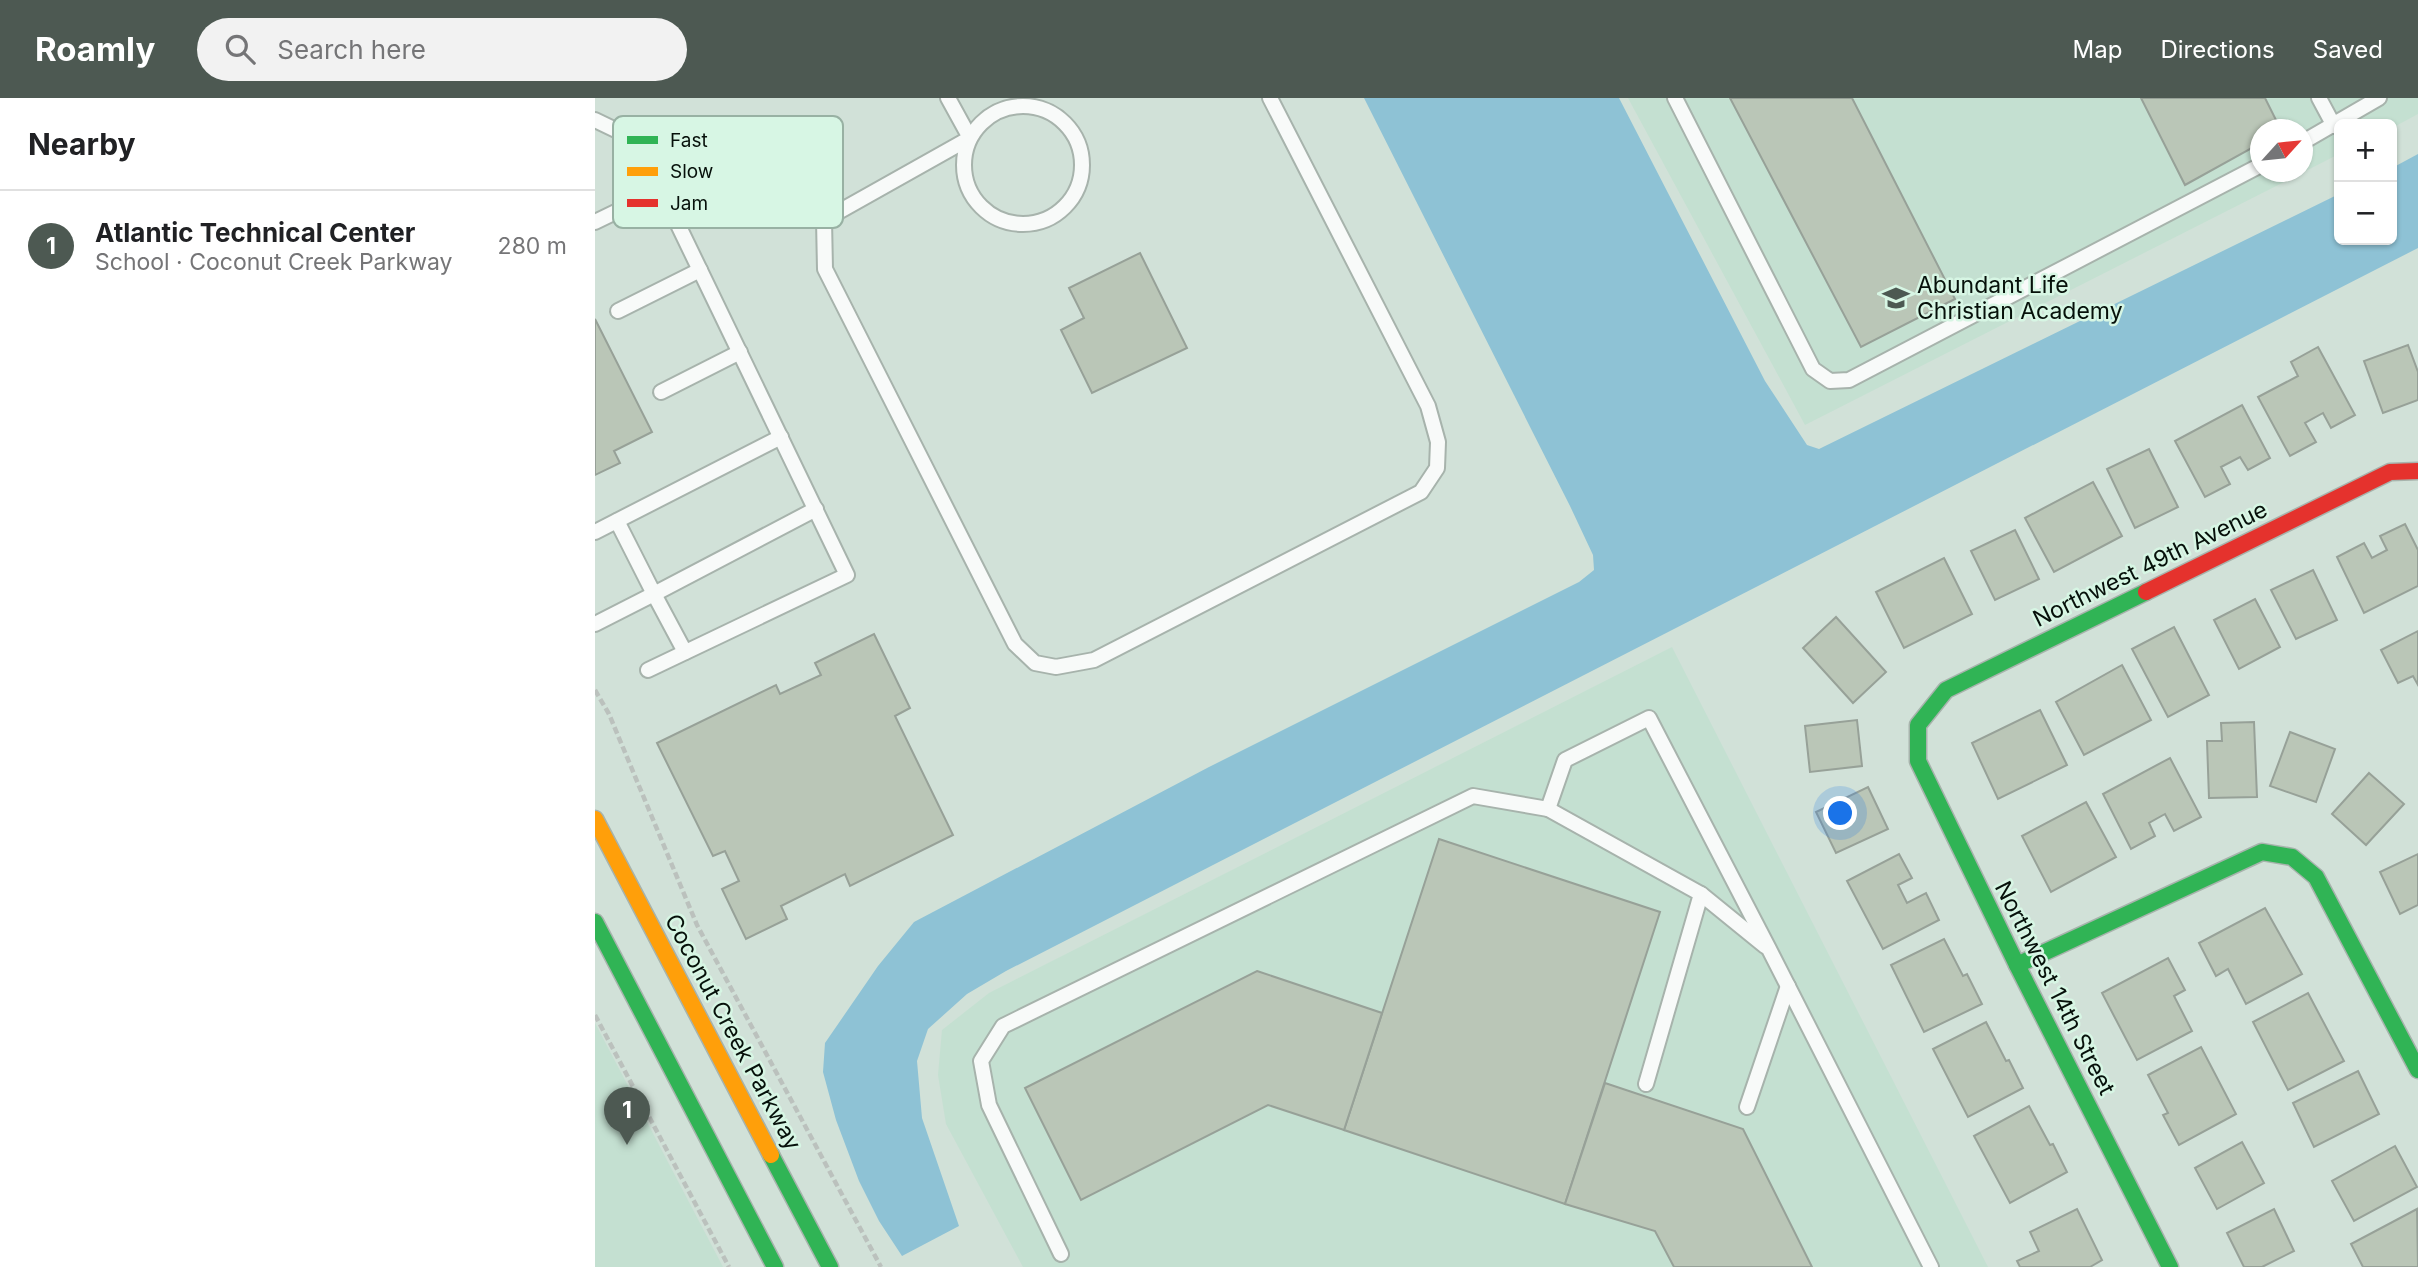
<!DOCTYPE html>
<html lang="en">
<head>
<meta charset="utf-8">
<style>
  body { margin:0; font-family:Inter,sans-serif; background:#f2f2f2; color:#202124 }
  .controls { position:absolute; right:21px; top:21px; display:grid; overflow:hidden; border-radius:10px; box-shadow:0 2px 5px #0004 }
  .controls button { width:63px; height:63px; display:grid; place-items:center; padding:0; border:0; border-bottom:2px solid #e0e0e0; background:#fff; color:#202124; font:35px sans-serif }
  .compass { position:absolute; left:1655px; top:21px; width:63px; height:63px; border-radius:50%; background:#fff; box-shadow:0 2px 5px #0004; rotate:63deg }
  .you { position:absolute; left:1246px; top:716px; width:24px; height:24px; margin:-18px; border:5px solid #fff; border-radius:50%; background:#1a73e8; box-shadow:0 0 0 10px #1a73e833 }
  .badge { display:grid; place-items:center; width:46px; height:46px; border-radius:50%; background:#4d5952; color:#fff; font-size:23px; font-weight:700 }
  .pin { position:absolute; translate:-50% -58px; filter:drop-shadow(0 2px 4px #0008) }
  .pin::after { content:''; position:absolute; top:37px; width:24px; height:21px; background:inherit; clip-path:polygon(0 0,100% 0,50% 100%) }
  .list { margin:0; padding:0; list-style:none }
  h2 { display:flex; justify-content:space-between; align-items:center; height:91px; margin:0; padding:0 28px; font-size:30px }
  h2 small { font-size:23px; font-weight:400; color:#757577 }
  .list li { display:grid; grid-template-columns:46px 1fr auto; gap:21px; align-items:center; box-sizing:border-box; height:112px; padding:0 28px; border-top:2px solid #e0e0e0 }
  .list b { display:block; font-size:26px; white-space:nowrap }
  .list p { margin:0; font-size:23px; white-space:nowrap; color:#757577 }
  .list em { font-size:23px; font-style:normal; color:#757577 }
  .icon { flex:none; width:38px; height:38px; fill:none; stroke:currentColor; stroke-width:2; stroke-linecap:round; stroke-linejoin:round }
  .map { position:relative; flex:none; width:1823px; height:1169px; overflow:hidden }
  header { display:flex; align-items:center; gap:42px; box-sizing:border-box; height:98px; padding:0 35px; background:#4d5952; color:#fff }
  header strong { font-size:33px }
  nav { display:flex; gap:38px; margin-inline-start:auto; font-size:24px }
  .search { width:490px; height:63px; background:#f2f2f2; display:flex; align-items:center; gap:18px; box-sizing:border-box; padding:0 24px; border-radius:38px; color:#757577; font-size:26px }
  main { display:flex }
  aside { flex:1; background:#fff }
  .map>svg:first-child { display:block }
</style>
</head>
<body>
<header>
<strong>Roamly</strong>
<div class="search"><svg class="icon" aria-label="search" viewBox="0 0 24 24"><circle cx="10" cy="10" r="6"/><path d="M15 15l6 6"/></svg>Search here</div>
<nav><a>Map</a><a>Directions</a><a>Saved</a></nav>
</header>
<main>
<aside>
<h2>Nearby<small></small></h2>
<ul class="list">
<li><span class="badge">1</span><div><b>Atlantic Technical Center</b><p>School · Coconut Creek Parkway</p></div><em>280 m</em></li>
</ul>
</aside>
<div class="map">
<svg width="1823" height="1169" viewBox="0 0 1823 1169">
  <rect width="100%" height="100%" fill="#d1e1d8"/>
  <!-- built -->
  <g fill="#c4e0d1" fill-rule="evenodd">
    <path d="M 1033,0 L 1823,0 L 1823,16 L 1797,30 L 1797,26 L 1744,26 L 1744,56 L 1210,327 ZM 1666,32 L 1708,32 L 1708,74 L 1666,74 Z"/>
    <polygon points="1077,549 1393,1169 428,1169 351,1026 343,977 347,932 394,895"/>
    <polygon points="0,925 128,1169 0,1169"/>
  </g>
  <!-- water -->
  <polygon fill="#8ec2d5" points="769,0 1024,0 1170,283 1212,347 1224,351 1744,96 1744,142 1797,142 1797,70 1823,56 1823,150 411,873 372,896 333,931 322,963 327,1020 364,1128 307,1158 284,1123 264,1083 241,1022 228,974 230,945 283,868 319,824 614,669 984,484 999,472 998,457 975,408"/>
  <!-- building -->
  <g fill="#bac6b7" stroke="#97a198" stroke-width="2">
    <polygon points="1135,0 1257,0 1360,201 1266,249"/>
    <polygon points="1546,0 1670,0 1686,32 1666,32 1666,45 1590,87"/>
    <polygon points="545,155 592,250 497,295 466,232 489,220 474,190"/>
    <polygon points="0,221 57,334 19,353 25,365 0,377"/>
    <polygon points="1813,247 1823,274 1823,302 1788,315 1769,263"/>
    <polygon points="1723,249 1760,317 1736,330 1728,315 1710,325 1721,344 1695,358 1663,299 1703,278 1696,264"/>
    <polygon points="1647,307 1675,360 1653,372 1645,359 1626,369 1635,386 1610,399 1580,343"/>
    <polygon points="1554,351 1583,409 1540,430 1512,371"/>
    <polygon points="1498,384 1527,438 1459,474 1430,420"/>
    <polygon points="1810,426 1823,452 1823,488 1769,515 1742,459 1769,445 1777,460 1792,452 1785,438"/>
    <polygon points="1420,432 1444,481 1400,502 1376,453"/>
    <polygon points="1349,460 1377,516 1309,550 1281,494"/>
    <polygon points="1718,472 1742,522 1701,541 1676,492"/>
    <polygon points="1660,501 1685,549 1644,571 1619,522"/>
    <polygon points="1241,519 1291,574 1258,605 1208,550"/>
    <polygon points="1579,529 1614,597 1573,619 1537,551"/>
    <polygon points="1823,533 1823,587 1818,578 1803,585 1786,552"/>
    <polygon points="279,536 315,610 300,618 358,737 255,788 250,776 186,808 192,821 151,841 127,791 144,783 130,753 118,758 62,645 181,587 185,596 226,577 220,565"/>
    <polygon points="1527,567 1556,622 1489,657 1461,604"/>
    <polygon points="1445,612 1472,667 1403,701 1377,645"/>
    <polygon points="1262,622 1267,668 1215,674 1210,628"/>
    <polygon points="1659,624 1662,699 1614,700 1612,643 1627,643 1626,625"/>
    <polygon points="1695,634 1740,651 1721,704 1675,688"/>
    <polygon points="1575,660 1606,719 1579,733 1570,716 1554,725 1560,738 1536,751 1508,696"/>
    <polygon points="1774,675 1809,706 1771,747 1737,716"/>
    <polygon points="1273,689 1293,731 1241,755 1221,714"/>
    <polygon points="1491,704 1521,759 1456,794 1427,738"/>
    <polygon points="844,741 1065,814 970,1106 749,1032"/>
    <polygon points="1304,756 1317,780 1303,787 1312,805 1331,795 1344,822 1288,851 1252,783"/>
    <polygon points="1823,756 1823,807 1805,816 1785,774"/>
    <polygon points="1670,810 1707,876 1651,906 1633,871 1621,878 1604,845"/>
    <polygon points="1349,841 1368,878 1372,876 1387,906 1329,934 1296,867"/>
    <polygon points="1573,860 1590,892 1579,898 1597,933 1542,962 1507,895"/>
    <polygon points="662,873 787,915 749,1032 673,1007 486,1102 430,990"/>
    <polygon points="1713,895 1749,963 1693,992 1658,924"/>
    <polygon points="1391,924 1411,963 1414,962 1428,990 1373,1019 1338,951"/>
    <polygon points="1606,949 1641,1016 1584,1047 1568,1017 1573,1015 1553,977"/>
    <polygon points="1763,973 1784,1016 1719,1049 1698,1005"/>
    <polygon points="1010,985 1148,1031 1217,1169 1079,1169 1060,1133 970,1106"/>
    <polygon points="1434,1008 1455,1047 1458,1046 1472,1074 1415,1105 1379,1038"/>
    <polygon points="1647,1044 1669,1085 1622,1111 1600,1070"/>
    <polygon points="1800,1048 1822,1089 1759,1123 1737,1083"/>
    <polygon points="1482,1111 1507,1162 1495,1169 1425,1169 1422,1163 1444,1153 1435,1134"/>
    <polygon points="1679,1111 1699,1153 1667,1169 1649,1169 1632,1135"/>
    <polygon points="1822,1111 1823,1169 1768,1169 1756,1146"/>
  </g>
  <g fill="none" stroke-linecap="round" stroke-linejoin="round">
    <defs>
      <g id="lane">
        <polyline points="353,0 375,40 229,122 230,171 420,546 440,565 461,569 499,562 826,394 842,370 843,344 833,308 675,0"/>
        <polyline points="1080,0 1218,271 1235,283 1254,282 1666,67"/>
        <polyline points="1724,0 1739,28"/>
        <circle cx="428" cy="67" r="59"/>
        <polyline points="0,22 29,36 61,81 252,477 53,572"/>
        <polyline points="1708,44 1784,0"/>
        <polyline points="0,124 66,92"/>
        <polyline points="23,213 105,172"/>
        <polyline points="66,294 145,254"/>
        <polyline points="22,423 59,496 221,411"/>
        <polyline points="0,434 186,339"/>
        <polyline points="0,526 59,496 90,554"/>
        <polyline points="953,711 1106,796 1051,986"/>
        <polyline points="1106,796 1170,848"/>
        <polyline points="1152,1009 1193,888"/>
        <polyline points="466,1156 394,1007 386,963 408,928 878,698 953,711 970,662 1054,620 1174,851 1336,1169"/>
      </g>
      <g id="fast">
        <polyline points="1551,494 1351,592 1323,627 1323,663 1422,867 1575,1169"/>
        <polyline points="0,824 180,1169"/>
        <polyline points="1422,867 1667,754 1697,759 1721,779 1823,972"/>
        <polyline points="176,1057 235,1169"/>
      </g>
      <polyline id="slow" points="0,721 176,1057"/>
      <polyline id="jam" points="1551,494 1795,374 1823,373"/>
    </defs>
    <!-- lane casing -->
    <use href="#lane" stroke="#a7b3ac" stroke-width="18"/>
    <!-- fast casing -->
    <use href="#fast" stroke="#a7b3ac" stroke-width="19"/>
    <!-- slow casing -->
    <use href="#slow" stroke="#a7b3ac" stroke-width="19"/>
    <!-- jam casing -->
    <use href="#jam" stroke="#a7b3ac" stroke-width="19"/>
    <!-- path -->
    <g stroke="#bbc1bd" stroke-width="4.5" stroke-dasharray="7 3.5" stroke-linecap="butt">
      <polyline points="0,592 14,616 102,827 286,1169"/>
      <polyline points="0,917 134,1169"/>
    </g>
    <!-- lane -->
    <use href="#lane" stroke="#f8faf9" stroke-width="14"/>
    <!-- fast -->
    <use href="#fast" stroke="#30b455" stroke-width="16"/>
    <!-- slow -->
    <use href="#slow" stroke="#ff9f0a" stroke-width="16"/>
    <!-- jam -->
    <use href="#jam" stroke="#e5322d" stroke-width="16"/>
  </g>
  <!-- icons -->
  <defs>
    <symbol id="school-bare" viewBox="-9 -9 18 18"><path d="M0-5L7-2L0 1L-7-2ZM-4 1L0 2.5L4 1V4Q0 6-4 4Z" fill="#4d5952" stroke="#d7f6e4" stroke-width="2.5" paint-order="stroke"/></symbol>
  </defs>
  <g fill-rule="evenodd">
    <use href="#school-bare" x="1282" y="181" width="38" height="38"/>
  </g>
  <g text-anchor="middle" stroke-width="5" stroke-linejoin="round" paint-order="stroke">
    <!-- poi labels -->
    <g font-size="23" fill="#06100a" stroke="#d7f6e4" text-anchor="start">
      <text x="1322" y="195">Abundant Life<tspan x="1322" dy="26">Christian Academy</tspan></text>
    </g>
    <!-- street labels -->
    <g font-size="23" fill="#06100a" stroke="#d7f6e4">
      <text transform="translate(1555 466) rotate(-26)" y="8">Northwest 49th Avenue</text>
      <text transform="translate(1460 890) rotate(63)" y="8">Northwest 14th Street</text>
      <text transform="translate(138 934) rotate(62)" y="8">Coconut Creek Parkway</text>
    </g>
  </g>
  <!-- legend -->
  <rect x="18" y="18" width="230" height="112" rx="10" fill="#d7f6e4" stroke="#98b1a3" stroke-width="2"/>
  <rect x="32" y="38" width="31" height="8" fill="#30b455"/>
  <rect x="32" y="69" width="31" height="9" fill="#ff9f0a"/>
  <rect x="32" y="101" width="31" height="8" fill="#e5322d"/>
  <g font-size="19" fill="#06100a">
    <text x="75" y="49">Fast</text>
    <text x="75" y="80">Slow</text>
    <text x="75" y="112">Jam</text>
  </g>
</svg>
<div class="controls">
<button>+</button>
<button>−</button>
</div>
<svg class="compass" viewBox="-18 -18 36 36"><path d="M0-13l5 13h-10z" fill="#e53935"/><path d="M0 13l5-13h-10z" fill="#757577"/></svg>
<div class="you"></div>
<div class="pin badge" style="left:32px;top:1047px">1</div>
</div>
</main>
</body>
</html>
